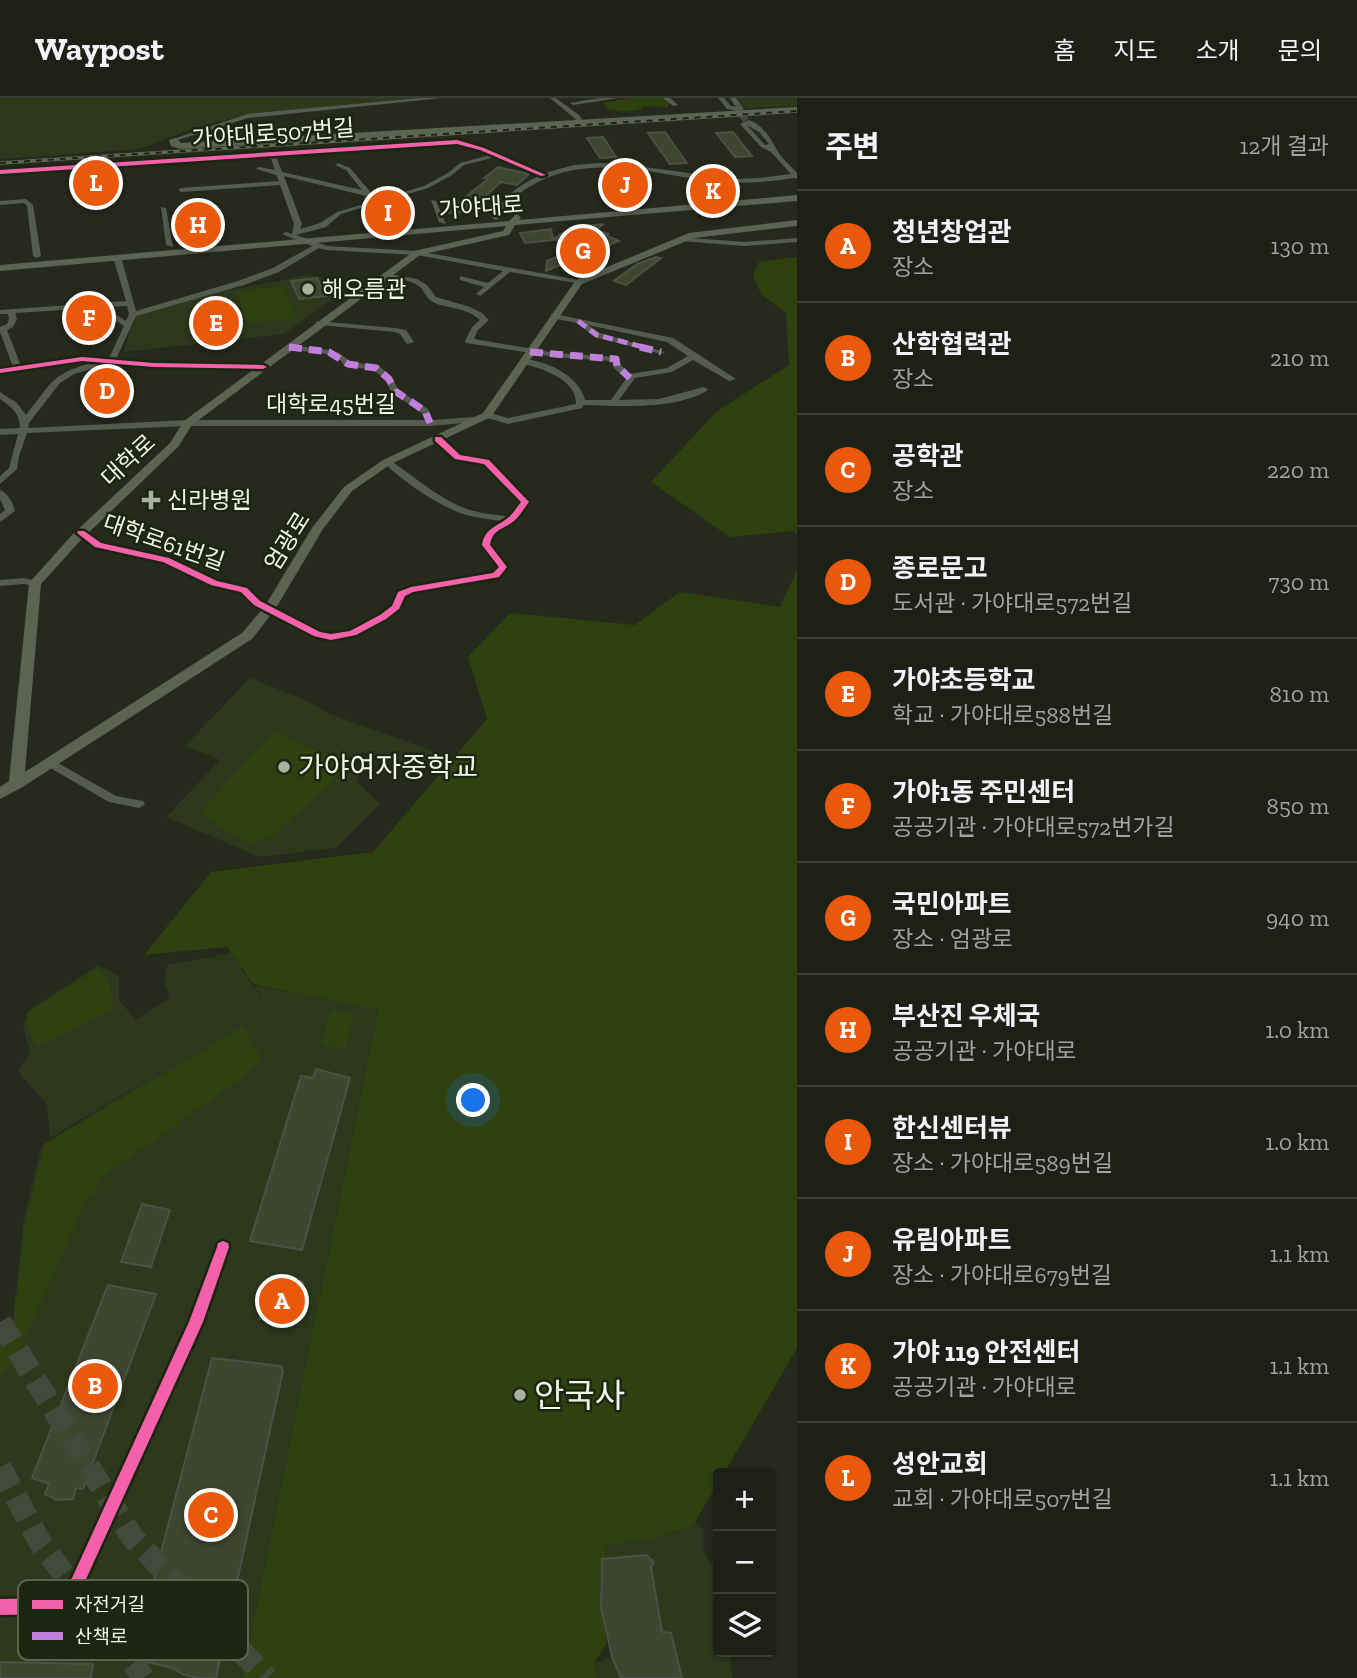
<!DOCTYPE html>
<html lang="ko">
<head>
<meta charset="utf-8">
<style>
  body { margin:0; font-family:"Zilla Slab","Noto Sans KR",serif; background:#292d23; color:#f1f3f6 }
  .controls { position:absolute; right:21px; bottom:21px; display:grid; overflow:hidden; border-radius:7px; box-shadow:0 2px 5px #0004 }
  .controls button { width:63px; height:63px; display:grid; place-items:center; padding:0; border:0; border-bottom:2px solid #3a3e35; background:#1c2016; color:#f1f3f6; font:35px sans-serif }
  .you { position:absolute; left:474px; top:1003px; width:24px; height:24px; margin:-18px; border:5px solid #fff; border-radius:50%; background:#1a73e8; box-shadow:0 0 0 10px #1a73e833 }
  .badge { display:grid; place-items:center; width:46px; height:46px; border-radius:50%; background:#ea580c; color:#fff; font-size:23px; font-weight:700 }
  .pin { position:absolute; translate:-50% -50%; border:4px solid #fff; box-shadow:0 2px 7px #0006 }
  .list { margin:0; padding:0; list-style:none }
  h2 { display:flex; justify-content:space-between; align-items:center; height:91px; margin:0; padding:0 28px; font-size:30px }
  h2 small { font-size:23px; font-weight:400; color:#a0a3a1 }
  .list li { display:grid; grid-template-columns:46px 1fr auto; gap:21px; align-items:center; box-sizing:border-box; height:112px; padding:0 28px; border-top:2px solid #3a3e35 }
  .list b { display:block; font-size:26px; white-space:nowrap }
  .list p { margin:0; font-size:23px; white-space:nowrap; color:#a0a3a1 }
  .list em { font-size:23px; font-style:normal; color:#a0a3a1 }
  .icon { flex:none; width:38px; height:38px; fill:none; stroke:currentColor; stroke-width:2; stroke-linecap:round; stroke-linejoin:round }
  .map { position:relative; flex:none; width:797px; height:1580px; overflow:hidden }
  header { display:flex; align-items:center; gap:42px; box-sizing:border-box; height:98px; padding:0 35px; background:#1c2016; border-bottom:2px solid #3a3e35 }
  header strong { font-size:33px }
  nav { display:flex; gap:38px; margin-inline-start:auto; font-size:24px }
  main { display:flex }
  aside { flex:1; background:#1c2016 }
  .map>svg:first-child { display:block }
</style>
</head>
<body>
<header>
<strong>Waypost</strong>
<nav><a>홈</a><a>지도</a><a>소개</a><a>문의</a></nav>
</header>
<main>
<div class="map">
<svg width="797" height="1580" viewBox="0 0 797 1580">
  <rect width="100%" height="100%" fill="#252a1d"/>
  <!-- built -->
  <g fill="#2d381c">
    <polygon points="0,0 417,0 242,17 186,33 140,51 0,61"/>
    <polygon points="737,0 797,0 797,8 745,10"/>
    <polygon points="307,177 321,179 333,200 284,236 123,254 137,215 211,193 243,190"/>
    <polygon points="250,580 303,601 330,616 436,654 419,676 363,654 354,661 358,685 380,706 336,750 260,759 166,719 220,662 185,648"/>
    <polygon points="231,855 264,905 254,887 378,911 242,1580 0,1580 0,1244 13,1220 24,1121 42,1047 170,968 50,1040 47,1007 18,973 30,955 23,929 28,913 98,867 119,878 119,902 136,922 170,900 164,884 167,867"/>
    <polygon points="695,1424 704,1432 703,1449 709,1465 718,1467 718,1554 730,1554 732,1580 596,1580 594,1565 611,1559 601,1510 602,1461 608,1447 679,1434"/>
  </g>
  <!-- green -->
  <g fill="#304110">
    <polygon points="629,0 664,0 669,5 668,9 644,8 641,11 626,14 608,11 603,5"/>
    <polygon points="797,159 797,436 793,433 730,439 651,384 716,314 789,267 786,215 761,196 753,177 759,164"/>
    <polygon points="284,188 296,220 247,225 236,193"/>
    <path d="M 797,472 L 797,1250 L 724,1375 L 718,1375 L 718,1385 L 695,1424 L 688,1430 L 655,1440 L 608,1447 C 594,1478 601,1513 607,1545 L 594,1565 L 596,1580 L 242,1580 L 378,912 L 253,886 L 227,849 L 144,857 L 211,774 L 373,754 L 487,621 L 468,559 L 510,515 L 635,527 L 680,494 L 780,509 Z"/>
    <polygon points="274,634 332,659 341,675 270,740 248,746 199,715"/>
    <polygon points="98,870 111,887 112,911 36,949 28,925 28,914"/>
    <polygon points="331,912 355,916 345,951 321,947"/>
    <path d="M 243,928 L 261,959 L 243,979 L 98,1082 C 99,1092 96,1095 88,1099 L 15,1262 L 0,1278 L 0,1248 L 14,1221 L 26,1121 L 44,1047 Z"/>
  </g>
  <!-- building -->
  <g fill="#3f4630" stroke="#4c5045" stroke-width="2">
    <polygon points="665,34 687,65 670,66 648,35"/>
    <polygon points="733,34 752,58 735,59 716,35"/>
    <polygon points="603,39 616,59 600,60 587,40"/>
    <polygon points="498,69 529,76 517,87 501,84 468,114 445,115 488,81 484,80"/>
    <polygon points="219,119 223,132 176,135 173,122"/>
    <polygon points="604,126 595,132 609,136 525,145 520,135 551,131 553,141 571,130"/>
    <polygon points="607,138 619,143 546,173 547,163"/>
    <polygon points="656,159 661,160 626,187 614,183 637,166"/>
    <polygon points="317,180 327,198 299,201 291,183"/>
    <polygon points="316,971 350,980 302,1152 250,1143 301,978 313,980"/>
    <polygon points="142,1106 170,1112 151,1169 121,1164"/>
    <polygon points="272,1179 303,1184 292,1226 260,1221"/>
    <polygon points="108,1187 156,1196 83,1391 76,1390 73,1401 57,1402 45,1396 49,1386 32,1380"/>
    <polygon points="212,1260 281,1268 283,1273 216,1580 197,1580 182,1576 173,1570 133,1561"/>
    <polygon points="646,1457 654,1464 651,1469 662,1534 671,1535 682,1580 621,1580 612,1559 601,1510 602,1461"/>
    <polygon points="0,1564 93,1566 91,1580 0,1580"/>
  </g>
  <g fill="none" stroke-linecap="round" stroke-linejoin="round">
    <!-- minor-tunnel -->
    <polyline stroke="#43493b" stroke-width="7" stroke-dasharray="7 3.5" stroke-linecap="butt" points="735,9 750,27"/>
    <!-- highway-tunnel -->
    <g stroke="#43493b" stroke-width="23" stroke-dasharray="23 11" stroke-linecap="butt">
      <polyline points="0,1224 132,1439 267,1580"/>
      <polyline points="0,1369 41,1446 144,1580"/>
    </g>
    <!-- minor -->
    <g fill="#555b4e" fill-rule="evenodd">
      <polygon points="419,0 442,0 248,20 175,43 170,42 247,16"/>
      <polygon points="550,0 556,0 580,18 583,24 579,24"/>
      <polygon points="600,0 619,0 573,7 570,5"/>
      <polygon points="663,0 670,0 678,7 673,8"/>
      <polygon points="718,0 724,0 731,8 736,9 730,0 736,0 744,11 741,13 727,11"/>
      <path d="M 749,22 C 764,28 770,39 777,52 C 781,60 791,68 797,75 L 797,81 L 794,80 C 769,84 744,86 719,84 C 660,78 597,55 540,83 C 522,92 508,103 498,121 L 496,122 L 492,120 C 501,99 520,87 539,78 L 496,59 L 464,67 L 452,77 L 428,90 L 341,116 L 326,129 L 296,137 L 327,148 L 417,153 L 579,182 L 583,184 L 582,186 L 510,174 L 480,198 L 476,196 L 484,189 L 460,182 L 460,178 L 488,185 L 503,173 L 417,157 L 326,152 L 319,150 L 279,174 L 244,187 L 136,218 L 116,261 L 154,265 L 263,267 L 267,269 L 266,271 L 154,269 L 109,266 L 74,276 L 60,285 L 29,325 L 28,330 L 188,322 L 425,322 L 421,314 L 392,295 L 385,282 L 374,272 L 345,268 L 340,262 L 326,256 L 286,251 L 286,247 L 289,247 L 329,252 L 339,255 L 351,264 L 379,268 L 392,279 L 398,292 L 428,311 L 433,322 L 473,319 L 477,322 L 476,324 L 430,328 L 188,328 L 27,335 L 19,358 L 17,371 L 0,386 L 0,378 L 9,370 L 18,336 L 0,337 L 0,331 L 20,330 C 20,316 12,309 0,301 L 0,294 L 17,305 L 26,317 C 53,284 50,276 95,264 L 82,263 L 0,275 L 0,271 L 13,269 L 0,234 L 0,229 L 7,226 L 9,221 L 8,216 L 0,216 L 0,212 L 126,203 L 113,159 L 117,157 L 121,159 L 136,213 L 238,183 L 273,170 L 312,148 L 282,136 L 286,134 L 292,136 L 294,126 L 280,87 L 181,94 L 178,92 L 181,90 L 279,83 L 276,77 L 256,71 L 259,69 L 275,72 L 270,58 L 0,76 L 0,72 L 457,42 L 484,50 L 545,75 L 574,67 L 599,65 L 623,66 L 732,81 L 760,80 L 791,76 L 771,54 L 761,49 L 740,26 ZM 747,27 L 759,34 L 769,46 L 765,47 ZM 457,46 L 490,57 L 460,65 L 448,75 L 424,88 L 337,114 L 320,125 L 300,131 L 302,126 L 284,78 L 370,99 L 373,97 L 350,70 L 338,65 L 335,67 L 346,72 L 362,92 L 282,74 L 276,58 ZM 127,208 L 129,216 L 126,223 L 104,209 ZM 95,210 L 124,228 L 109,260 L 82,259 L 21,268 L 7,232 L 13,229 L 17,221 L 15,215 Z"/>
      <polygon points="26,101 33,107 41,158 37,160 33,158 27,108 24,105 0,107 0,103"/>
      <polygon points="431,102 436,103 446,126 439,124"/>
      <polygon points="161,109 166,110 173,149 166,147"/>
      <polygon points="678,139 744,144 797,140 797,144 744,148 681,143 678,143"/>
      <path d="M 383,175 L 417,181 L 427,187 L 436,199 L 470,209 L 482,215 L 489,222 L 478,232 L 474,241 L 556,255 L 616,259 L 619,259 L 621,267 L 630,276 L 667,270 L 688,258 L 667,244 L 588,227 L 600,235 L 665,254 L 661,256 L 594,239 L 578,225 L 551,220 L 551,216 L 554,216 L 673,240 L 736,281 L 729,283 L 693,262 L 672,274 L 635,280 L 619,302 L 659,301 L 704,289 L 708,292 C 677,312 620,308 584,307 L 582,310 L 508,326 L 484,319 L 483,317 L 487,314 L 508,320 L 576,306 C 577,281 541,270 521,265 L 521,261 C 544,261 579,277 585,302 L 611,302 L 626,281 L 614,270 L 612,263 L 556,259 L 466,245 L 465,243 L 472,229 L 480,222 C 464,207 440,211 430,202 C 426,199 424,193 420,189 C 410,181 396,181 383,179 Z"/>
      <polygon points="317,223 395,230 406,232 414,244 407,246 400,236 395,234 320,227 316,225"/>
      <path d="M 438,338 L 461,357 L 489,362 L 530,404 C 525,410 521,418 515,423 C 505,432 494,432 491,447 L 508,469 L 499,479 L 413,495 L 405,498 L 400,511 L 387,521 L 357,537 L 331,542 L 313,538 L 253,507 L 241,494 L 211,487 L 163,464 L 95,449 L 76,435 L 81,432 L 101,445 L 169,460 L 217,483 L 248,490 L 261,503 L 320,534 C 342,538 374,525 389,509 C 393,505 395,499 397,494 L 411,489 L 493,475 L 498,469 L 481,447 L 487,432 L 502,423 C 489,421 476,420 463,416 C 435,406 404,384 383,364 L 390,362 C 416,380 440,402 470,412 C 482,416 496,416 508,419 L 520,404 L 483,366 L 455,361 L 435,343 L 435,339 Z"/>
      <path d="M 0,392 C 8,395 13,405 15,413 L 0,424 L 0,416 L 5,412 L 0,401 Z"/>
      <polygon points="24,480 38,483 40,485 35,488 24,486 0,488 0,482"/>
      <polygon points="51,661 116,698 143,703 145,706 139,710 109,704 47,668 45,665"/>
      <polygon points="223,1142 228,1144 231,1149 204,1224 83,1491 60,1514 54,1517 0,1518 0,1500 50,1499 71,1479 188,1224 215,1149 218,1144"/>
    </g>
    <!-- major -->
    <g fill="#5c6353" fill-rule="evenodd">
      <polygon points="797,9 797,13 181,51 171,48 169,42 176,40 181,45"/>
      <polygon points="797,97 797,103 515,127 509,137 420,157 192,327 178,349 80,443 41,486 25,674 242,535 265,508 312,430 344,389 383,362 483,315 576,182 689,135 797,122 797,128 694,140 582,186 491,319 391,366 352,393 323,431 276,510 252,541 21,690 0,701 0,689 9,683 29,485 72,437 170,345 184,323 414,153 503,133 506,128 0,173 0,167 509,123 516,116 521,119 519,122"/>
    </g>
    <defs>
      <polyline id="rail" points="0,65 797,13"/>
    </defs>
    <!-- rail casing -->
    <use href="#rail" stroke="#606558" stroke-width="3.5"/>
    <!-- rail -->
    <use href="#rail" stroke="#1c250f" stroke-width="2" stroke-dasharray="6" stroke-linecap="butt"/>
    <!-- quiet-far1 -->
    <g stroke="#c07fdc" stroke-width="5" stroke-dasharray="10 5" stroke-linecap="butt">
      <polyline points="578,223 597,237 647,250"/>
      <polyline points="289,249 304,250"/>
    </g>
    <!-- quiet -->
    <g stroke="#c07fdc" stroke-width="7" stroke-dasharray="13 7" stroke-linecap="butt">
      <polyline points="289,249 329,254 348,266 376,270 389,281 395,293 425,313 430,325"/>
      <polyline points="640,249 661,254"/>
      <polyline points="530,254 616,261 617,268 630,280"/>
    </g>
    <defs>
      <g id="cycleway">
        <polygon points="457,42 484,50 546,77 541,78 480,52 457,46 0,76 0,72"/>
        <polygon points="82,259 154,265 263,267 267,269 263,271 154,269 82,263 0,275 0,271"/>
        <path d="M 435,339 L 441,339 L 460,357 L 489,362 L 529,404 C 524,410 520,418 514,423 C 503,432 493,430 490,447 L 507,469 L 499,479 L 413,494 L 405,498 L 399,511 L 386,521 L 356,537 L 331,542 L 314,538 L 254,507 L 241,494 L 211,487 L 163,464 L 95,449 L 77,435 L 78,433 L 84,433 L 101,445 L 169,460 L 217,483 L 247,490 L 260,503 L 320,534 L 331,536 L 350,533 L 380,517 L 392,508 L 398,494 L 411,489 L 493,475 L 499,469 L 482,447 C 485,429 498,429 510,418 C 514,414 517,409 521,404 L 484,366 L 455,361 L 435,343 Z"/>
        <polygon points="223,1143 228,1145 229,1149 203,1224 82,1490 59,1513 54,1516 0,1517 0,1501 51,1500 72,1480 189,1224 217,1149 218,1145"/>
      </g>
    </defs>
    <!-- cycleway casing -->
    <use href="#cycleway" stroke="#1c250f" stroke-width="5"/>
    <!-- cycleway -->
    <use href="#cycleway" fill="#f560ab" fill-rule="evenodd"/>
  </g>
  <!-- markers -->
  <g fill="#a9afa1" stroke="#1c250f" stroke-width="2.5">
    <circle cx="308" cy="191" r="7"/>
    <path d="M147.5 391.5h7v7h7v7h-7v7h-7v-7h-7v-7h7z"/>
    <circle cx="284" cy="669" r="7"/>
    <circle cx="520" cy="1297" r="7"/>
  </g>
  <g text-anchor="middle" stroke-width="5" stroke-linejoin="round" paint-order="stroke">
    <!-- far-street labels -->
    <g font-size="23" fill="#f0f7e8" stroke="#1c250f">
      <text transform="translate(273 35) rotate(-4)" y="8">가야대로507번길</text>
      <text transform="translate(481 109) rotate(-4)" y="8">가야대로</text>
      <text x="331" y="314">대학로45번길</text>
      <text transform="translate(128 362) rotate(-43)" y="8">대학로</text>
      <text transform="translate(287 443) rotate(-58)" y="8">엄광로</text>
      <text transform="translate(164 444) rotate(19)" y="8">대학로61번길</text>
    </g>
    <!-- far-poi labels -->
    <g font-size="23" fill="#f0f7e8" stroke="#1c250f" text-anchor="start">
      <text x="322" y="199">해오름관</text>
      <text x="167" y="410">신라병원</text>
    </g>
    <!-- poi labels -->
    <g font-size="28" fill="#f0f7e8" stroke="#1c250f" text-anchor="start">
      <text x="298" y="679">가야여자중학교</text>
    </g>
    <!-- near-poi labels -->
    <g font-size="33" fill="#f0f7e8" stroke="#1c250f" text-anchor="start">
      <text x="534" y="1309">안국사</text>
    </g>
  </g>
  <!-- legend -->
  <rect x="18" y="1482" width="230" height="80" rx="10" fill="#1c250f" stroke="#5c6450" stroke-width="2"/>
  <rect x="32" y="1502" width="31" height="9" fill="#f560ab"/>
  <rect x="32" y="1534" width="31" height="8" fill="#c07fdc"/>
  <g font-size="19" fill="#f0f7e8">
    <text x="75" y="1513">자전거길</text>
    <text x="75" y="1545">산책로</text>
  </g>
</svg>
<div class="controls">
<button>+</button>
<button>−</button>
<button><svg class="icon" aria-label="layers" viewBox="0 0 24 24"><path d="M12 4l9 5-9 5-9-5zM3 14l9 5 9-5"/></svg></button>
</div>
<div class="you"></div>
<div class="pin badge" style="left:282px;top:1203px">A</div>
<div class="pin badge" style="left:95px;top:1288px">B</div>
<div class="pin badge" style="left:211px;top:1417px">C</div>
<div class="pin badge" style="left:107px;top:293px">D</div>
<div class="pin badge" style="left:216px;top:225px">E</div>
<div class="pin badge" style="left:89px;top:220px">F</div>
<div class="pin badge" style="left:583px;top:153px">G</div>
<div class="pin badge" style="left:198px;top:127px">H</div>
<div class="pin badge" style="left:388px;top:115px">I</div>
<div class="pin badge" style="left:625px;top:87px">J</div>
<div class="pin badge" style="left:713px;top:93px">K</div>
<div class="pin badge" style="left:96px;top:85px">L</div>
</div>
<aside>
<h2>주변<small>12개 결과</small></h2>
<ul class="list">
<li><span class="badge">A</span><div><b>청년창업관</b><p>장소</p></div><em>130 m</em></li>
<li><span class="badge">B</span><div><b>산학협력관</b><p>장소</p></div><em>210 m</em></li>
<li><span class="badge">C</span><div><b>공학관</b><p>장소</p></div><em>220 m</em></li>
<li><span class="badge">D</span><div><b>종로문고</b><p>도서관 · 가야대로572번길</p></div><em>730 m</em></li>
<li><span class="badge">E</span><div><b>가야초등학교</b><p>학교 · 가야대로588번길</p></div><em>810 m</em></li>
<li><span class="badge">F</span><div><b>가야1동 주민센터</b><p>공공기관 · 가야대로572번가길</p></div><em>850 m</em></li>
<li><span class="badge">G</span><div><b>국민아파트</b><p>장소 · 엄광로</p></div><em>940 m</em></li>
<li><span class="badge">H</span><div><b>부산진 우체국</b><p>공공기관 · 가야대로</p></div><em>1.0 km</em></li>
<li><span class="badge">I</span><div><b>한신센터뷰</b><p>장소 · 가야대로589번길</p></div><em>1.0 km</em></li>
<li><span class="badge">J</span><div><b>유림아파트</b><p>장소 · 가야대로679번길</p></div><em>1.1 km</em></li>
<li><span class="badge">K</span><div><b>가야 119 안전센터</b><p>공공기관 · 가야대로</p></div><em>1.1 km</em></li>
<li><span class="badge">L</span><div><b>성안교회</b><p>교회 · 가야대로507번길</p></div><em>1.1 km</em></li>
</ul>
</aside>
</main>
</body>
</html>
